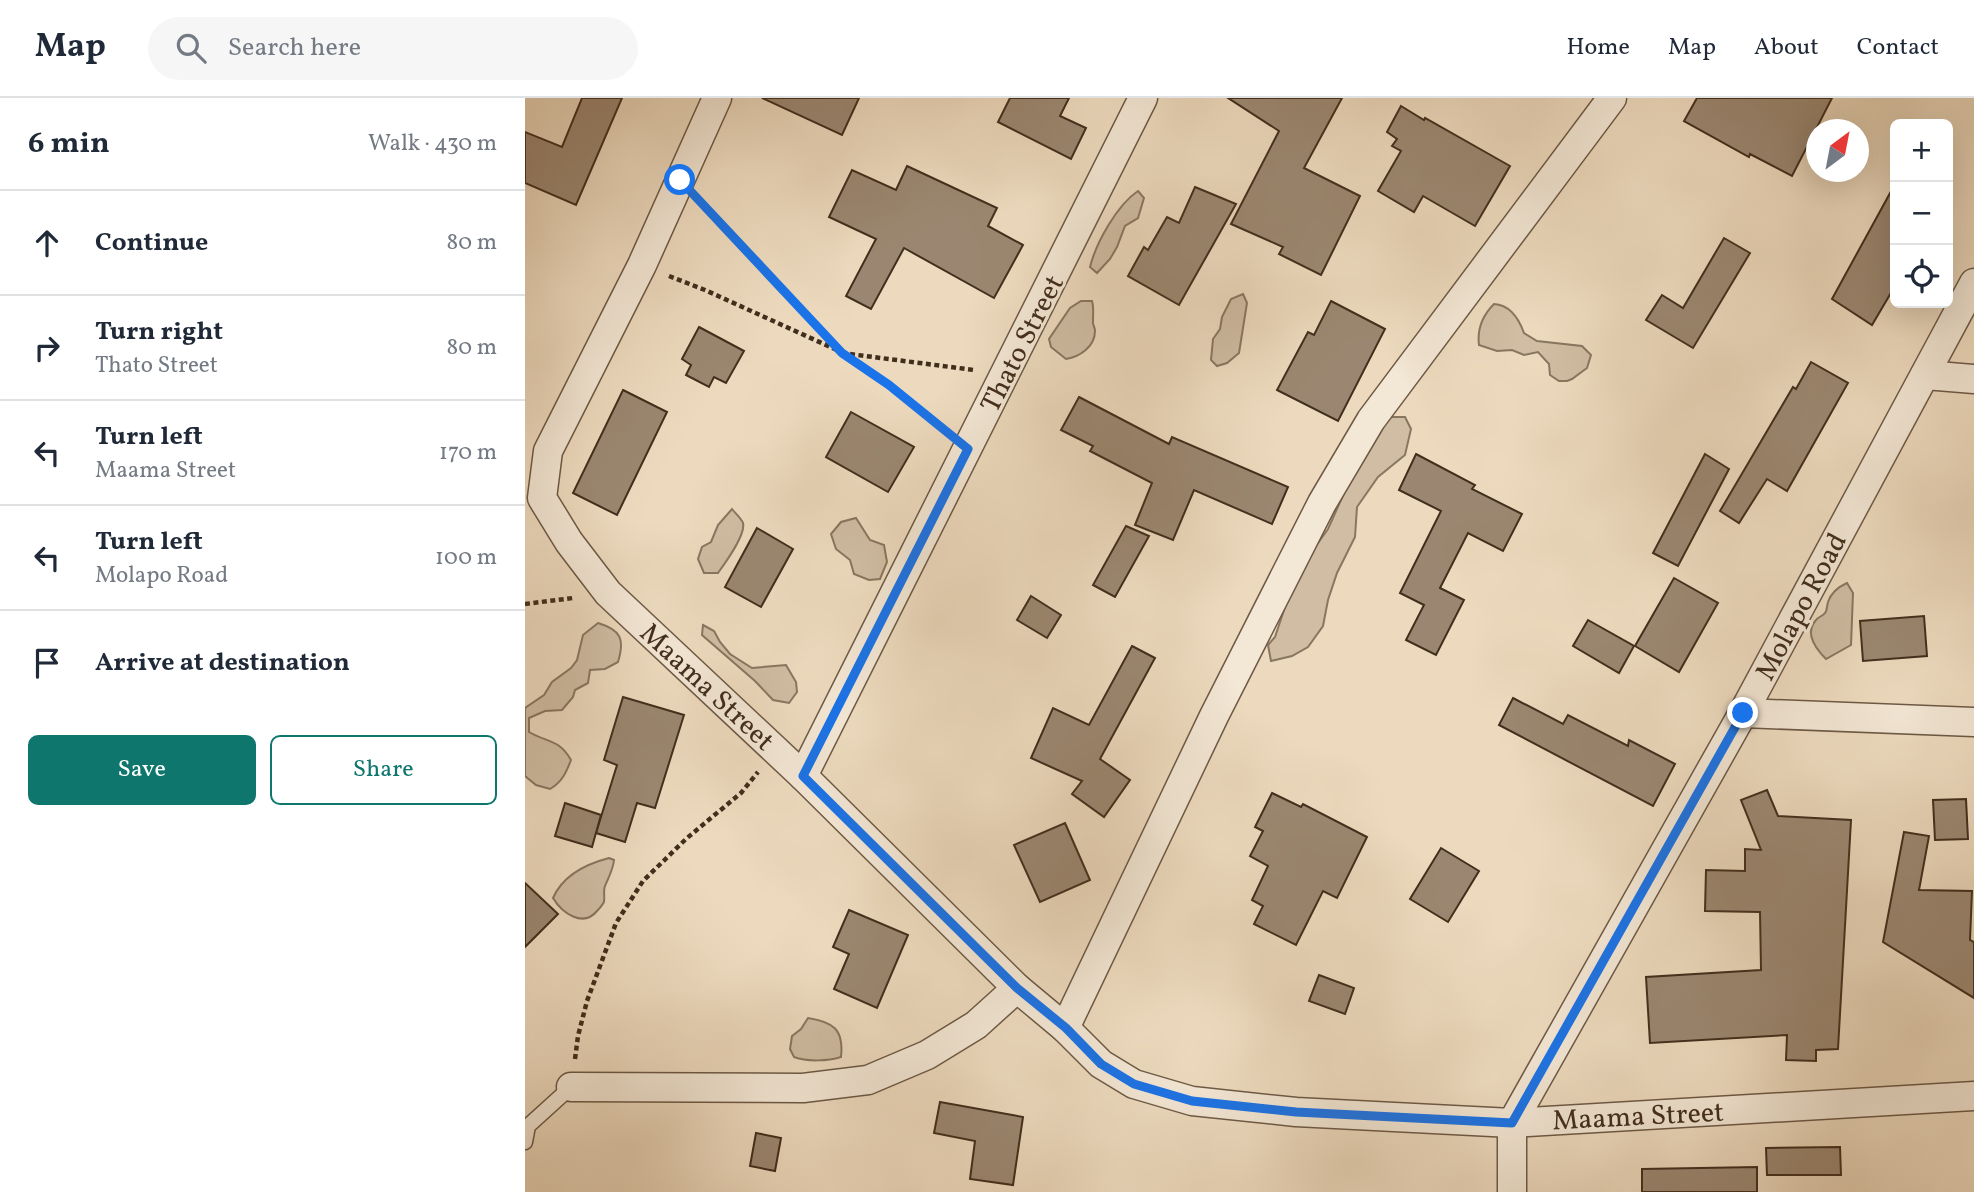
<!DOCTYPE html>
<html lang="en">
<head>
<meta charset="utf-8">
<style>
  body { margin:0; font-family:Vollkorn,serif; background:#f6f6f7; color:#1f2937 }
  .controls { position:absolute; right:21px; top:21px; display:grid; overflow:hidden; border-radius:10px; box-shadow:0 7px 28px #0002 }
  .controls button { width:63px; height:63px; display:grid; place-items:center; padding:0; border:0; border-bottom:2px solid #e0e1e3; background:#fff; color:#1f2937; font:35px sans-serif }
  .compass { position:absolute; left:1281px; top:21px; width:63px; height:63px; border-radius:50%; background:#fff; box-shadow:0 7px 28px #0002; rotate:32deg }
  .stop { position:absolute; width:21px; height:21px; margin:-16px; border:5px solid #1a73e8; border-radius:50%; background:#fff }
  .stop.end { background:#1a73e8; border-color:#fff; box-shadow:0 2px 7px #0008 }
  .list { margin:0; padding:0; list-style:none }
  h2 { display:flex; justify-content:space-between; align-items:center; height:91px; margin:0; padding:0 28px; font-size:30px }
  h2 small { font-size:23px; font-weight:400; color:#747a83 }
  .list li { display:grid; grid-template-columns:46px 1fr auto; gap:21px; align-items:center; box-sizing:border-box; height:105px; padding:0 28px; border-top:2px solid #e0e1e3 }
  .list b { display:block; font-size:26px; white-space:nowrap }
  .list p { margin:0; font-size:23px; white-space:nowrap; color:#747a83 }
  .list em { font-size:23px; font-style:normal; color:#747a83 }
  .actions { display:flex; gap:14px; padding:21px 28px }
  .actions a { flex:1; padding:16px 0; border:2px solid #0f766e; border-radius:10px; text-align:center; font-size:24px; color:#0f766e }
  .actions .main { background:#0f766e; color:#fff }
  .icon { flex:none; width:38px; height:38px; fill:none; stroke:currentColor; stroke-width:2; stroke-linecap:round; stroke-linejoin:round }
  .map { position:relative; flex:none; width:1449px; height:1094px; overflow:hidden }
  header { display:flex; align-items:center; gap:42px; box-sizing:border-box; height:98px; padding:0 35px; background:#fff; border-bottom:2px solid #e0e1e3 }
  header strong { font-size:33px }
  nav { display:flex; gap:38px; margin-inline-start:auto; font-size:24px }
  .search { width:490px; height:63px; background:#f6f6f7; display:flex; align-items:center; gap:18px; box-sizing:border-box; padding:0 24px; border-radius:38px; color:#747a83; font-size:26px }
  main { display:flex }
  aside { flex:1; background:#fff }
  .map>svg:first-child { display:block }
</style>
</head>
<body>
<header>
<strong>Map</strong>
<div class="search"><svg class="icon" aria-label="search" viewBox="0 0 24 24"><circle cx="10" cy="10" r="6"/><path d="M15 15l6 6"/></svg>Search here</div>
<nav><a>Home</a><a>Map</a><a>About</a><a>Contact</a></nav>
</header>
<main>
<aside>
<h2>6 min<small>Walk · 430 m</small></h2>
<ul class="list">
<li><svg class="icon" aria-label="ahead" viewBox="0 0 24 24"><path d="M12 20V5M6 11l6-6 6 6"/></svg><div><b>Continue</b></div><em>80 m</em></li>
<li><svg class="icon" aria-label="right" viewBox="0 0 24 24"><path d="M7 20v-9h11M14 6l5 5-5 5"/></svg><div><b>Turn right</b><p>Thato Street</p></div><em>80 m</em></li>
<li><svg class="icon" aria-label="left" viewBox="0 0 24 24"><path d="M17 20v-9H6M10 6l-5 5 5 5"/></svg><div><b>Turn left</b><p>Maama Street</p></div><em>170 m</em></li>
<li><svg class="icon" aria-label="left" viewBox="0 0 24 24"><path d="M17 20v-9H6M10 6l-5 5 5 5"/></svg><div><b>Turn left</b><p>Molapo Road</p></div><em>100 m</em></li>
<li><svg class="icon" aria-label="arrive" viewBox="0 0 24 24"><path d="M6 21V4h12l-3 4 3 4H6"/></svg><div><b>Arrive at destination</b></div></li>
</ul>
<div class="actions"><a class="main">Save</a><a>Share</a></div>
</aside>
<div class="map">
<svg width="1449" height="1094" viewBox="0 0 1449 1094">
  <rect width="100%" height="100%" fill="#eddabe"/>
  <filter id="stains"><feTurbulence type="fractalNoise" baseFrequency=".00286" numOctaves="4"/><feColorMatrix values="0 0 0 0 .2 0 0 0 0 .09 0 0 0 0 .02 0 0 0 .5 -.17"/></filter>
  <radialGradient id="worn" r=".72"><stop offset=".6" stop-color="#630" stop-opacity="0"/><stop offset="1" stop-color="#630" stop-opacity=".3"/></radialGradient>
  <!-- green -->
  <g fill="#d0bda3" stroke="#897660" stroke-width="2">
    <path d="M 613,93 L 619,100 L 613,120 L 600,128 L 592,149 L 585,161 L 572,175 L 565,169 C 571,145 592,107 613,93 Z"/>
    <polygon points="718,196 722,205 714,255 702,265 692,268 686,262 688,241 695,231 697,219 706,201"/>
    <path d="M 556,203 L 567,203 C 569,210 568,215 568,222 C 567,226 570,229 570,233 C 570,249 554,259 541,261 L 526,249 L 524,241 L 545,210 Z"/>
    <path d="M 969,206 C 985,207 994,221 999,235 L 1012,243 L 1057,248 L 1066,257 L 1062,270 L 1047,281 L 1042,283 L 1034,283 L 1025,277 L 1024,266 L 1013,254 L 999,257 L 987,252 L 972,253 L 954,247 C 952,231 957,218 969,206 Z"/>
    <polygon points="864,319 880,319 886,331 880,357 853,379 832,409 830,439 812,475 803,502 798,528 783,549 767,558 746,563 743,547 750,539 767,488 788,452 803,431 829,373"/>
    <path d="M 207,411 C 210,415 216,420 218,425 C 221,437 200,465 193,475 L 179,475 L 173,461 L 177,449 L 186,444 L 193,427 Z"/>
    <polygon points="331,420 345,442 359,447 362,464 355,481 344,482 329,476 325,462 311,451 306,436 316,424"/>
    <path d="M 1322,485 L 1328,495 L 1326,547 L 1301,561 C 1291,551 1279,535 1291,522 C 1293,519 1298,518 1300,515 C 1302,513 1302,507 1303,504 C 1306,495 1313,489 1322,485 Z"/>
    <path d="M 73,525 C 96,532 100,541 93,564 L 80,571 L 65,572 L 63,585 L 50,592 L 48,599 L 37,612 L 20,613 L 4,620 L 4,634 C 23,645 34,641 46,662 C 41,675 37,684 25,691 L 11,687 L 0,678 L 0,610 L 19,597 L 27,584 L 46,570 L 52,562 L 58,537 Z"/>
    <polygon points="178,527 189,533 195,544 205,556 227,570 261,567 271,584 272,594 264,605 248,602 230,583 177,537"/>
    <path d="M 84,760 L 89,762 C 88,772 84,778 80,788 C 78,793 80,799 79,804 C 78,806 73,812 72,813 C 58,830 37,815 28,800 C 38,777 61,766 84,760 Z"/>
    <path d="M 283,920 C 308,924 319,931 316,959 C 303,963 282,964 269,959 L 265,951 L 267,938 L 276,931 Z"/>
  </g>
  <!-- building -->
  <g fill="#9b8771" stroke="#422e1d" stroke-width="2">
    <polygon points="57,0 97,0 51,107 0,85 0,34 37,49"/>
    <polygon points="237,0 334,0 317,37"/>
    <polygon points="485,0 544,0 535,18 561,30 546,61 473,24"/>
    <polygon points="703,0 817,0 779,70 835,98 796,177 754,156 758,149 706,126 754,33"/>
    <polygon points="1172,0 1307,0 1267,78 1225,56 1224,59 1159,23"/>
    <polygon points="876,8 899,22 900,20 985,68 950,128 898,98 889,114 853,93 876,53 867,48 872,41 862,34"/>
    <polygon points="382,68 472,110 463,128 498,147 469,200 379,150 346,211 321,198 351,141 304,119 327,72 371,92"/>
    <polygon points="1370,86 1370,188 1347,227 1307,201"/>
    <polygon points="670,89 711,106 654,207 603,178 619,149 623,152 642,119 654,125"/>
    <polygon points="1199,140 1225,155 1168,250 1121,222 1137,197 1158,210"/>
    <polygon points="806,203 860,231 813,323 752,292 783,234 789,237"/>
    <polygon points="174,229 219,253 201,285 189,279 184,289 161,277 166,267 157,261"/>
    <polygon points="1286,264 1323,285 1262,393 1242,381 1214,425 1195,413 1268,289 1271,291"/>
    <polygon points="98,292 142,314 92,417 48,395"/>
    <polygon points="554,299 644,346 647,339 763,389 747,426 669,392 648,442 610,427 627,385 565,353 568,348 536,332"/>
    <polygon points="326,314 389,349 363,394 301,359"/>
    <polygon points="891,356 950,387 947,391 997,416 978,453 943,435 915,490 939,502 911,557 881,542 899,507 875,495 916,413 874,392"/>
    <polygon points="1180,356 1204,371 1153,468 1128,455"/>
    <polygon points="601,428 624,438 590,499 568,487"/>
    <polygon points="232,430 268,451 236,509 200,489"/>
    <polygon points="1149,480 1193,505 1154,574 1110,548"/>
    <polygon points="506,498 536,517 522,540 492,522"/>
    <polygon points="1399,518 1402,558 1338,563 1335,523"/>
    <polygon points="1063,522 1109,548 1094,575 1048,548"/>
    <polygon points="607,548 630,560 575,661 605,682 579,719 547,696 557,683 506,660 528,610 564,627"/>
    <polygon points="98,599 159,617 130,710 112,705 100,744 71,735 92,667 79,662"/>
    <polygon points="988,600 1038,626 1043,617 1103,648 1104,642 1150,666 1128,708 974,627"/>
    <polygon points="1242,692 1253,718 1326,722 1313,951 1291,952 1291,963 1261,962 1262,937 1125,945 1121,879 1236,872 1235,814 1180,813 1181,772 1220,773 1220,751 1236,752 1216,702"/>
    <polygon points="747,695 776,709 778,706 842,739 812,800 798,793 771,847 729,826 738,808 727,802 743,768 725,758 738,733 730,729"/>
    <polygon points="1441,701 1443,741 1410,742 1408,702"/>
    <polygon points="40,705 76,717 67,749 30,738"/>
    <polygon points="540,725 565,782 515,804 489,747"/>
    <polygon points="1379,734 1404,738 1394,792 1447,793 1445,842 1449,844 1449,900 1358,844"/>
    <polygon points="916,750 954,773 923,824 885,801"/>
    <polygon points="0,785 33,816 0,849"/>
    <polygon points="324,812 383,837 352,910 309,891 324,856 308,849"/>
    <polygon points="794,877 829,890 820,916 784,903"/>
    <polygon points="415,1004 498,1019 488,1087 445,1081 450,1043 409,1035"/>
    <polygon points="231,1035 256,1040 250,1073 225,1068"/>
    <polygon points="1315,1049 1316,1077 1242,1077 1241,1050"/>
    <polygon points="1232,1069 1232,1094 1117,1094 1117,1071"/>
  </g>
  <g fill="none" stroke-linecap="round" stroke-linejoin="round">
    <defs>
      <polyline id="service" points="0,1044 3,1028 46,989"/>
      <g id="minor">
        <polyline points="192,0 117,167 23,353 17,400 44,444 83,495 278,678 492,890 540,930 576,966 609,986 667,1003 771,1014 987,1025 1449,998"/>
        <polyline points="1400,277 1449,281"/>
        <polyline points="1218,615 1449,624"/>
        <polyline points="278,678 618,0"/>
        <polyline points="540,930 689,618 797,405 846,322 1087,0"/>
        <polyline points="46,989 278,990 343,982 402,957 451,927 492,890"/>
        <polyline points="987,1094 987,1025 1218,615 1449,185"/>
      </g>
    </defs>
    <!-- service casing -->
    <use href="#service" stroke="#6d5945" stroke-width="17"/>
    <!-- minor casing -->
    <use href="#minor" stroke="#6d5945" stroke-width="31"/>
    <!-- path -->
    <g stroke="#422e1d" stroke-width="4.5" stroke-dasharray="5 3.5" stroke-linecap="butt">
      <polyline points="177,106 317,255 449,272"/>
      <polyline points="144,178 180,192 312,252"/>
      <polyline points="319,256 364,287 419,331"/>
      <polyline points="0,506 48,500"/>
      <polyline points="50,961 53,938 62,903 91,825 118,783 162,740 216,695 233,674"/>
    </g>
    <!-- service -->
    <use href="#service" stroke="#f3e7d5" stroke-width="14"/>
    <!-- minor -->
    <use href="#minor" stroke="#f3e7d5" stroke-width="28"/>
  </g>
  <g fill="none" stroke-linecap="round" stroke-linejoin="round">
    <!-- route -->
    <polyline stroke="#1a73e8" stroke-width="9" points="155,82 317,255 364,287 443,351 278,678 492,890 541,930 576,966 609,986 667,1003 771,1014 987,1025 1218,615"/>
  </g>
  <g text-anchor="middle" stroke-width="6" stroke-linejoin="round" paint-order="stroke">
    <!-- street labels -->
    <g font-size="28" fill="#422e1d" stroke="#f3e7d5">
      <text transform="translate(496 245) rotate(-63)" y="10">Thato Street</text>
      <text transform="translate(1275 508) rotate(-62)" y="10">Molapo Road</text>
      <text transform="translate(183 588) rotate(43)" y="10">Maama Street</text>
      <text transform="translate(1113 1017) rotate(-3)" y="10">Maama Street</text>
    </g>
  </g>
  <rect width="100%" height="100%" filter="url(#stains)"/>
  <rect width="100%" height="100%" fill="url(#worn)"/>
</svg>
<div class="controls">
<button>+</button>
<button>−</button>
<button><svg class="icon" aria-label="locate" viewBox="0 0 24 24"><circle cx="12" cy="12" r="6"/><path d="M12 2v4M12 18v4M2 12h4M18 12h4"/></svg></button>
</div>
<svg class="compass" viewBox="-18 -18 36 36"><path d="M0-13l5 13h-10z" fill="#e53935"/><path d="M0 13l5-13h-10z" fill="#747a83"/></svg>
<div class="stop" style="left:155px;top:82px"></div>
<div class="stop end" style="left:1218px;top:615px"></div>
</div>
</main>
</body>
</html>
